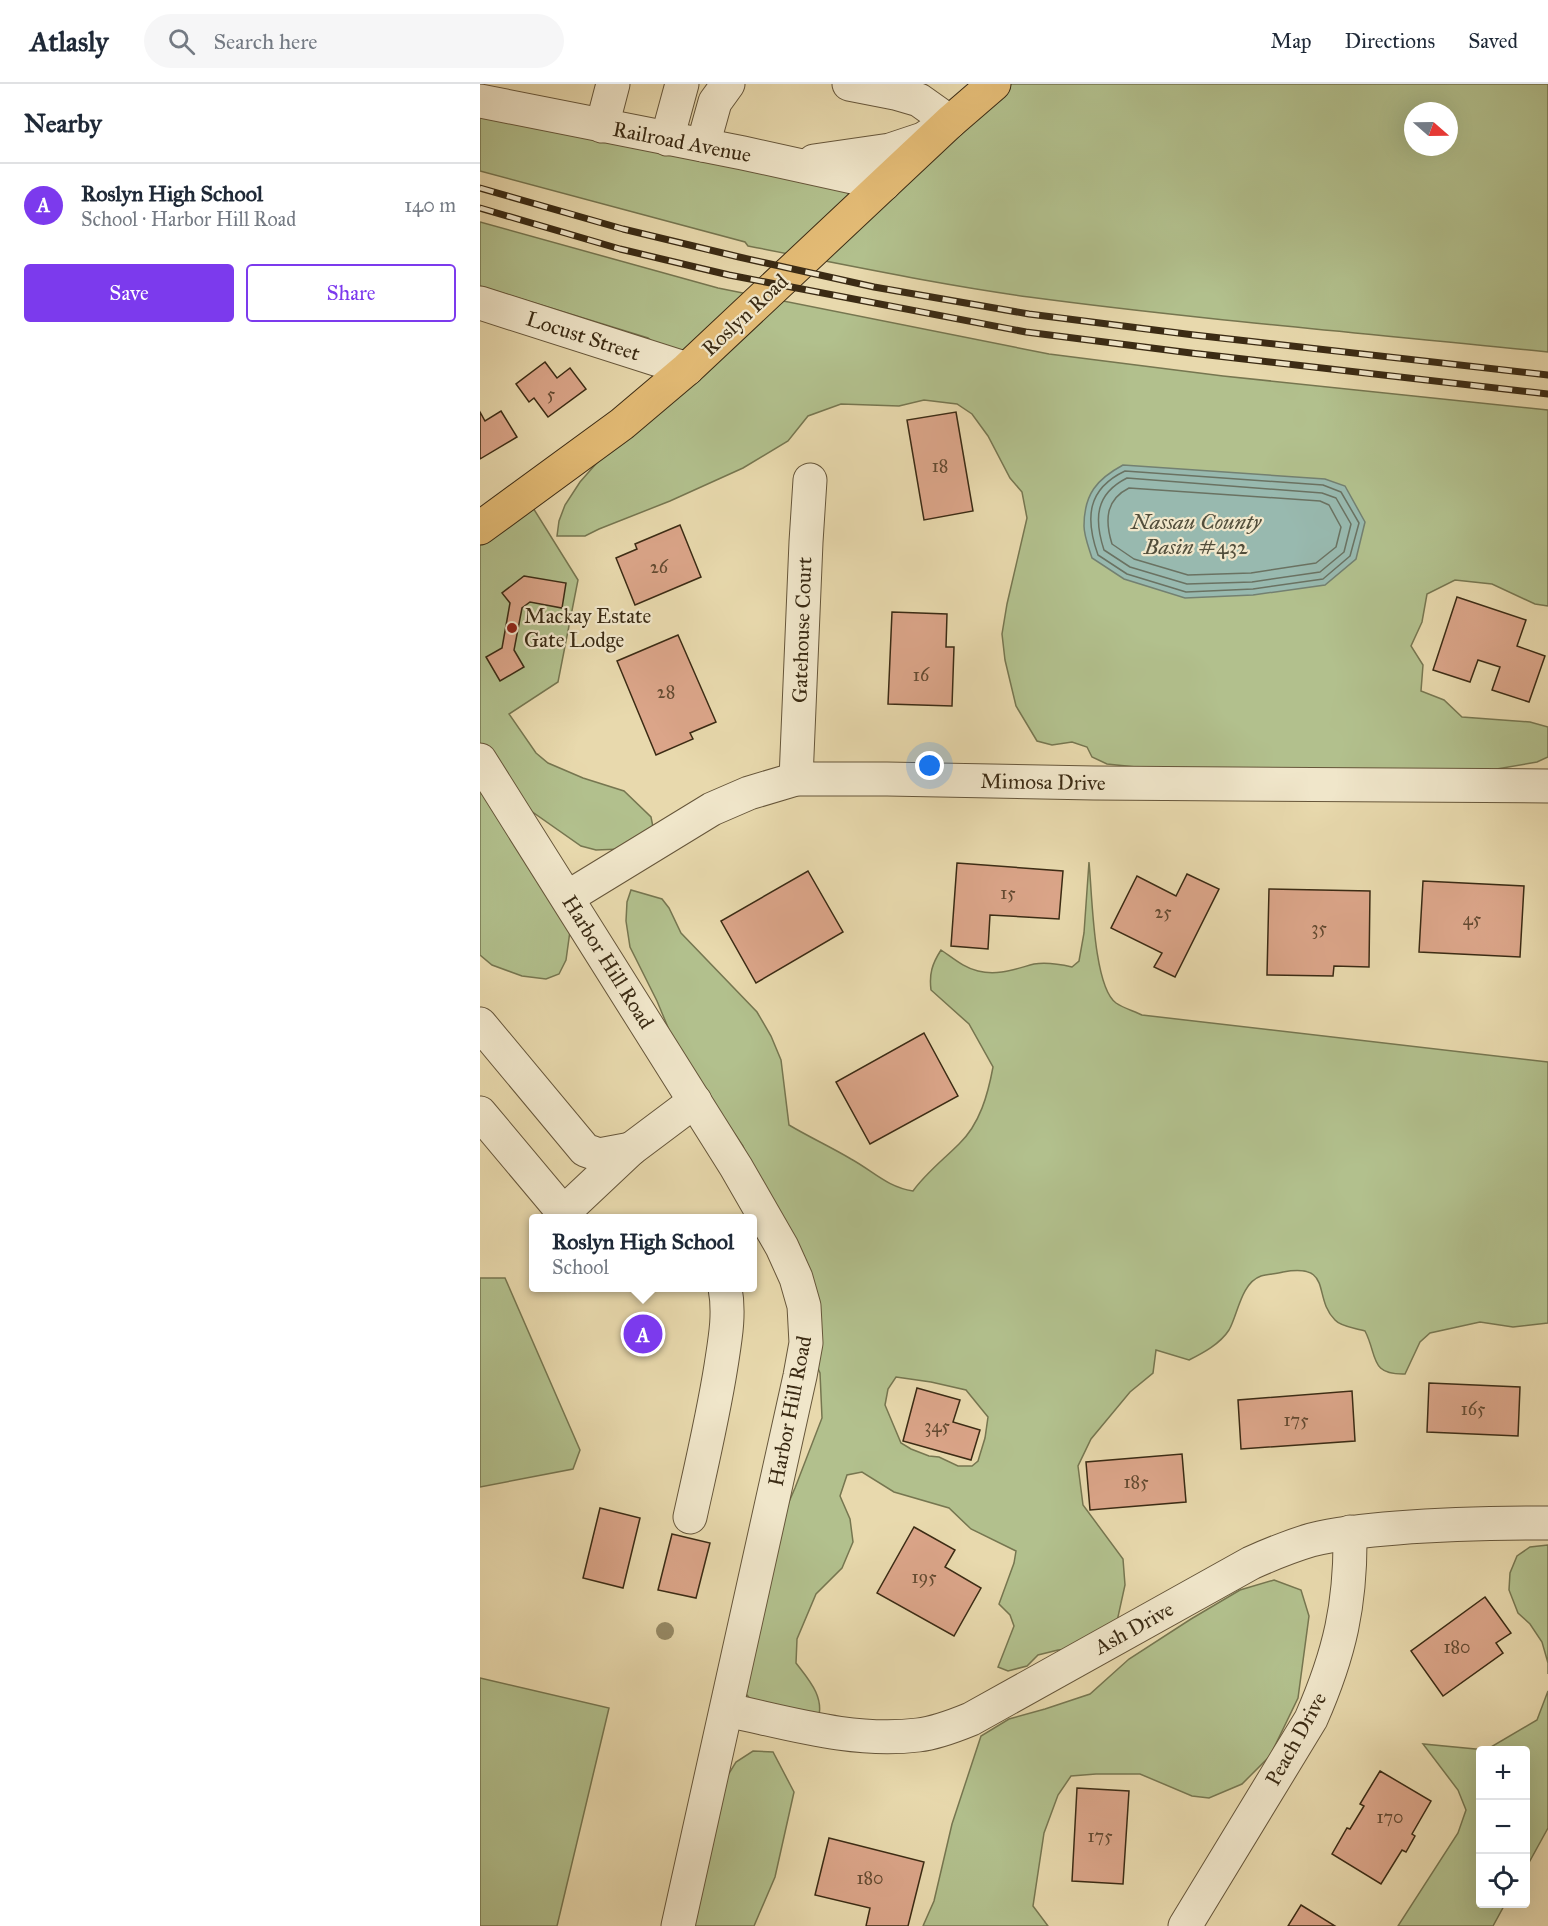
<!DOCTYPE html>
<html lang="en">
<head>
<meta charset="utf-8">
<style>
  body { margin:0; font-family:"IM FELL Great Primer",serif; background:#f6f6f7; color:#1f2937 }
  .controls { position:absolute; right:18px; bottom:18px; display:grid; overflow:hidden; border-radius:6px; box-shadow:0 6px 24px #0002 }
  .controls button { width:54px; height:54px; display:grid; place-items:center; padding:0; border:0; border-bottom:2px solid #e0e1e3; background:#fff; color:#1f2937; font:30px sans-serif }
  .compass { position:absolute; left:924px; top:18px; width:54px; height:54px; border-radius:50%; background:#fff; box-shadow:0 6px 24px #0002; rotate:110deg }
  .you { position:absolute; left:450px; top:682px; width:21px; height:21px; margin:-15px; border:4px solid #fff; border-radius:50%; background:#1a73e8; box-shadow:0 0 0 9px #1a73e833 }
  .badge { display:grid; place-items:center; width:39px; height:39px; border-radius:50%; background:#7c3aed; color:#fff; font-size:20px; font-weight:700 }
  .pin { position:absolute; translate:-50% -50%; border:3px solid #fff; box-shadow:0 2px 6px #0006 }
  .popup { position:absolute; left:49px; top:1130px; width:228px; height:78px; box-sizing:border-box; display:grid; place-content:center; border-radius:6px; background:#fff; filter:drop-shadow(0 2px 4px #0005); font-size:20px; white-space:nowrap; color:#747a83 }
  .popup b { font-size:22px; color:#1f2937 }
  .popup::after { content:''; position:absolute; left:50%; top:100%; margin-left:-12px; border:12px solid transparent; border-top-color:#fff }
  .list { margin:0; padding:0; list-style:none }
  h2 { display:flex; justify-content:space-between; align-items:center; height:78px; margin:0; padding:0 24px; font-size:26px }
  h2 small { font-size:20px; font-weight:400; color:#747a83 }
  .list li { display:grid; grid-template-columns:39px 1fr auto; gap:18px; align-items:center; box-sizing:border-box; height:84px; padding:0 24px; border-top:2px solid #e0e1e3 }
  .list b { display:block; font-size:22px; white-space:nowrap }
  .list p { margin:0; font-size:20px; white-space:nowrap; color:#747a83 }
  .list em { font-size:20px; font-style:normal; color:#747a83 }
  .actions { display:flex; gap:12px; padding:18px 24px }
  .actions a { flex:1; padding:14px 0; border:2px solid #7c3aed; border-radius:6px; text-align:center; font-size:21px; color:#7c3aed }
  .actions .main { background:#7c3aed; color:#fff }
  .icon { flex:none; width:33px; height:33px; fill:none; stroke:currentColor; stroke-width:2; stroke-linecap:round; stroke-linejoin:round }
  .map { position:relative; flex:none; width:1068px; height:1842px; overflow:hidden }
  header { display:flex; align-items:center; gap:36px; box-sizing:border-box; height:84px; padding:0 30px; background:#fff; border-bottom:2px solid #e0e1e3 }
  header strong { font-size:28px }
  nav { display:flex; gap:33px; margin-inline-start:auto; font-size:21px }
  .search { width:420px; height:54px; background:#f6f6f7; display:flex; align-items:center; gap:15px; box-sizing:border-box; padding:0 21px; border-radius:33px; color:#747a83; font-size:22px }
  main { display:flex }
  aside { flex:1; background:#fff }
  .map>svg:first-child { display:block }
</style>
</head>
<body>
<header>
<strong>Atlasly</strong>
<div class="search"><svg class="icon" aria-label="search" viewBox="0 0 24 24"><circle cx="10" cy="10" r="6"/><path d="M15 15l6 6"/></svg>Search here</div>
<nav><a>Map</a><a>Directions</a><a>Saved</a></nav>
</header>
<main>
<aside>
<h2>Nearby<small></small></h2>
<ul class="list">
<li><span class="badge">A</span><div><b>Roslyn High School</b><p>School · Harbor Hill Road</p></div><em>140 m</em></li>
</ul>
<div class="actions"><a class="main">Save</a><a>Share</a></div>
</aside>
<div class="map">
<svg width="1068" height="1842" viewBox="0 0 1068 1842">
  <rect width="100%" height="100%" fill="#e8d9ad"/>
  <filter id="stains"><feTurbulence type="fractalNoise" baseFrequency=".00333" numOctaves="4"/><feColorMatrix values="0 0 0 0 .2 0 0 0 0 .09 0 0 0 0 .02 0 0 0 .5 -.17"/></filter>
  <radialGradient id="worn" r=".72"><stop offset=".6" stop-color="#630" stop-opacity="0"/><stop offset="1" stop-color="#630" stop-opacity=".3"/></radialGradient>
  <!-- green -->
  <g fill="#b2c08d" stroke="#767650" stroke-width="1.5" fill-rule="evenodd">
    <path d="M 514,0 L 1068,0 L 1068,268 C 895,250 722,236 549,213 C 455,200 362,180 268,162 L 265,158 L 0,87 L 0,17 L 404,100 ZM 933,27 L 969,27 L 969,63 L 933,63 Z"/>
    <polygon points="0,138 238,204 569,270 743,292 1068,326 1068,522 1055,520 1012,500 975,496 947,510 942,538 931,562 943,581 941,607 964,616 982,633 1050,638 1068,643 1068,673 1057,678 923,701 666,684 627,680 612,673 607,663 592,658 572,661 557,657 536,622 525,576 522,550 527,520 547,434 542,408 530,394 508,352 492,330 477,320 444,316 419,322 361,320 328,332 308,357 263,384 190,417 119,445 105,452 77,452 79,437 85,421 100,398 129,365 207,286 168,254 0,202"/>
    <polygon points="45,411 98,496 78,598 29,630 56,669 68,679 103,694 144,707 171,733 173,743 141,765 116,766 101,762 41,720 90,847 86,876 79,890 66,895 42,892 12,881 0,871 0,444"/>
    <path d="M 609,778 C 612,806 613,903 636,919 C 643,924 654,927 662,931 L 1068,978 L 1068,1239 L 1033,1243 L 1000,1238 L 950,1249 L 940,1258 L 925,1290 C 889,1291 898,1272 885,1247 C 876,1244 861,1243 855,1236 C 832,1213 854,1179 803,1188 C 796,1190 788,1190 781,1192 C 761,1199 758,1230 749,1246 C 740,1260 723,1269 709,1276 L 676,1266 L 673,1289 L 650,1308 L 611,1355 L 598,1382 L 603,1421 L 643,1475 L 645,1501 L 636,1542 L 616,1563 L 578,1566 L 558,1571 L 547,1582 L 528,1587 L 518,1583 L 534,1542 L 530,1531 L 519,1520 L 534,1479 L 536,1467 L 491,1445 L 469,1424 L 414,1408 L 382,1388 L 367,1391 L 360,1412 L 370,1435 L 373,1458 L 362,1484 L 336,1510 L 317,1555 L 316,1579 C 329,1596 345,1613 338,1636 L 283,1631 L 263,1606 L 295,1450 L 315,1404 L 342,1334 L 340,1289 L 326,1259 L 307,1174 L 263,1062 L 197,965 L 177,917 L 150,863 L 146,837 L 147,818 L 151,806 L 182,815 L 189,824 L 201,849 L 277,928 L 291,952 L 301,976 L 309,1041 C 329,1053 351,1063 371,1075 C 393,1087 407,1103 433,1107 C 446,1089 463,1076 479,1060 C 500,1040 508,1010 513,983 L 489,940 L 451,906 C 449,890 452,880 461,866 C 473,874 484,884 498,887 C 518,892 535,885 554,880 C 567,878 579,880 592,883 L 599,877 L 604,849 ZM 416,1293 L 451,1298 L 486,1306 L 508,1333 L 505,1354 L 498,1377 L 492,1382 L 478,1382 L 459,1373 L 449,1372 L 431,1365 L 421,1359 L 405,1321 L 408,1305 Z"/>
    <polygon points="0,1194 25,1194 100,1366 93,1385 0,1403"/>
    <polygon points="1068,1461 1068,1590 1068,1579 1062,1558 1050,1540 1038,1529 1029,1506 1030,1489 1037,1472 1050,1463"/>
    <polygon points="794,1496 821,1506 829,1532 818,1614 790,1672 762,1700 729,1714 712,1712 660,1690 616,1690 591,1692 578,1711 564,1749 553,1822 568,1842 443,1842 454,1817 472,1740 501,1652 529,1635 565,1625 610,1610 649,1575 711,1535 760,1506"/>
    <polygon points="0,1594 129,1624 77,1842 0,1842"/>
    <polygon points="1068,1607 1068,1744 1046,1784 1046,1666 1000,1666 1000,1820 1025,1820 1013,1842 918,1842 978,1749 986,1726 978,1706 943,1660 1006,1666 1057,1636"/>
    <polygon points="273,1667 293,1668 314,1708 295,1793 274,1842 209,1842 240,1704 256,1678"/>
  </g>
  <!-- water -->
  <path fill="#98b9af" stroke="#738071" stroke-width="1.5" d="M 643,381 L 845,395 L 865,402 L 885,438 L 876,475 L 845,501 L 773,511 L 705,514 L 644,495 L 612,474 C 609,464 604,452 604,442 C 604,410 617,395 643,381 Z"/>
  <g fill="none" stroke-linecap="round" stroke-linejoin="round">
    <!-- shore -->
    <g stroke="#6a7262" stroke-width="1.5">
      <path d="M 645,387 L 843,401 L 861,408 L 879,439 L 870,472 L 843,495 L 773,505 L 706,508 L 647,490 L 618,471 C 605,434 607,405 645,387 Z"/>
      <path d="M 647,394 L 842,409 L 856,414 L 871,440 L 864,468 L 840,488 L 772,498 L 707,500 L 650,483 L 624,466 C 614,435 615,410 647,394 Z"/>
      <path d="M 649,404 L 840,417 L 849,421 L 861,443 L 856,463 L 836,479 L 771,489 L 708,491 L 654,475 L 632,460 C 625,437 625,416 649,404 Z"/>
    </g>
  </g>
  <!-- building -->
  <g fill="#dba589" stroke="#3b2b14" stroke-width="1.5">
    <polygon points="65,278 77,294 90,284 106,305 68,333 54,314 49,318 36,300"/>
    <polygon points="21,327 37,353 0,375 0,328 5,337"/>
    <polygon points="476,328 493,427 444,436 427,336"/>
    <polygon points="200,441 221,493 155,521 136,474 157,465 155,460"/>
    <polygon points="44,492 86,499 82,524 50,518 42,524 34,566 44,583 20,597 6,573 22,564 30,519 22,509"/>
    <polygon points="977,513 1046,536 1037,562 1065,572 1049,618 1012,606 1020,583 998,576 990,598 953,586"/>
    <polygon points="412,528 467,530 466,563 474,563 472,622 408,620"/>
    <polygon points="198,551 236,638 210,649 213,655 176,671 137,577"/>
    <polygon points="477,779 583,787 579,835 510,831 508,865 471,862"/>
    <polygon points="328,787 363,848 276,899 241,837"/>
    <polygon points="707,790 739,805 695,893 674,883 682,869 631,844 657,792 696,812"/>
    <polygon points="943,797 1044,802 1040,873 939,868"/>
    <polygon points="789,805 890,807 889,883 854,882 853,892 787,891"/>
    <polygon points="444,949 478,1012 390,1060 356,998"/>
    <polygon points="949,1299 1040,1303 1038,1352 947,1348"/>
    <polygon points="437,1304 480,1316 473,1338 500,1346 491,1376 423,1357"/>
    <polygon points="872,1307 875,1357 761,1365 758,1316"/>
    <polygon points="702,1370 706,1418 610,1426 606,1378"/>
    <polygon points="120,1424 160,1434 143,1504 103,1494"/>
    <polygon points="434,1443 475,1466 465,1483 501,1504 474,1552 397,1509"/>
    <polygon points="192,1450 230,1459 216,1514 178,1506"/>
    <polygon points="1005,1513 1031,1549 1016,1559 1023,1569 963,1612 931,1567"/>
    <polygon points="900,1687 951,1717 932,1750 935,1752 926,1768 922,1766 901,1800 852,1770 867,1744 870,1745 884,1722 880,1720"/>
    <polygon points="597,1704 649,1707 643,1800 592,1797"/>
    <polygon points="349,1754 444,1778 428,1842 386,1842 390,1824 335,1811"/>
    <polygon points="821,1821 855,1842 808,1842"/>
  </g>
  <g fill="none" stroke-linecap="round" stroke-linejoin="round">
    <defs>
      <g id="minor">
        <polyline points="0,17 263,69 404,100"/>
        <polyline points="122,42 133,0"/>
        <polyline points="187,55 202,0"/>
        <polyline points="223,61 235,18 248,0"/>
        <polyline points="334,77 410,66 443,55 470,38 439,16 415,9 369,0"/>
        <polyline points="0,219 207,285"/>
        <polyline points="0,676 256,1083 302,1163 316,1194 324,1222 326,1259 320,1292 198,1842"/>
        <polyline points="316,695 326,458 330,396"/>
        <polyline points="88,813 232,725 269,709 316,695 407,695 614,699 1068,702"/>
        <polyline points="0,940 105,1066 119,1071 151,1065"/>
        <polyline points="0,1029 88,1134"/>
        <polyline points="83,1129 151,1065 215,1017"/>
        <path d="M 210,1433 C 221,1383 233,1333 241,1282 C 245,1256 250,1230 245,1204"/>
        <path d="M 247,1626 C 309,1639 373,1659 438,1651 C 456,1649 474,1642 491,1635 L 771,1479 C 791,1470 811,1462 831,1456 C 860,1449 888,1446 917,1444 C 967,1440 1018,1439 1068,1439"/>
        <path d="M 705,1842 L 831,1635 C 860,1569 871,1520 870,1448"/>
      </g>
      <polyline id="major" points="0,444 142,340 207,285 470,38 514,0"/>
    </defs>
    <!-- minor casing -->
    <use href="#minor" stroke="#66563a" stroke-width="35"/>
    <!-- major casing -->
    <use href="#major" stroke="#3b2b14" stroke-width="35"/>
    <!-- minor -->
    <use href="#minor" stroke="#f0e6ca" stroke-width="33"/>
    <!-- major -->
    <use href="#major" stroke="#e4bc76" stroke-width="33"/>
    <defs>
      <g id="rail">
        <polyline points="0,104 143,145 259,173 394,203 549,230 714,251 1068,291"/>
        <polyline points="0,124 140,165 249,191 546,248 711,269 1068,310"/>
      </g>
    </defs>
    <!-- rail casing -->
    <use href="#rail" stroke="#3b2b14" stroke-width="7"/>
    <!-- rail -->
    <use href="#rail" stroke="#f0e6ca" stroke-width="4.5" stroke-dasharray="14" stroke-linecap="butt"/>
  </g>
  <!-- trees -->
  <circle fill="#968a66" cx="185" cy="1547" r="9"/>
  <!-- markers -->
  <circle fill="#8f2418" stroke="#f0e6ca" stroke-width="2" cx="32" cy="544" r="6"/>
  <g text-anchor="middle" stroke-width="4.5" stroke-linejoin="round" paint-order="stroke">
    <!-- number labels -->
    <g font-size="18" fill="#634a31">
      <text x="71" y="316">5</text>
      <text x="460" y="388">18</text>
      <text x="179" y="489">26</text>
      <text x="441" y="597">16</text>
      <text x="186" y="614">28</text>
      <text x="528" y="815">15</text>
      <text x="683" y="834">25</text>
      <text x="992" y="841">45</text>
      <text x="839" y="850">35</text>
      <text x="993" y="1331">165</text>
      <text x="816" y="1342">175</text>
      <text x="457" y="1348">345</text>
      <text x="656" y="1404">185</text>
      <text x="444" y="1499">195</text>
      <text x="977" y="1569">180</text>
      <text x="910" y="1739">170</text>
      <text x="620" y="1758">175</text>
      <text x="390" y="1800">180</text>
    </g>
    <!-- street labels -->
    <g font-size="21" fill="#3b2b14" stroke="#f0e6ca">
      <text transform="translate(202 58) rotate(11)" y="7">Railroad Avenue</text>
      <text transform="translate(265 231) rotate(-43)" y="7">Roslyn Road</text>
      <text transform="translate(103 252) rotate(18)" y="7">Locust Street</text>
      <text transform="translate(322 546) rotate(-88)" y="7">Gatehouse Court</text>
      <text transform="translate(563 698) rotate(1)" y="7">Mimosa Drive</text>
      <text transform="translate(128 878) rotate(58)" y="7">Harbor Hill Road</text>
      <text transform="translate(310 1327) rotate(-79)" y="7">Harbor Hill Road</text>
      <text transform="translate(654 1544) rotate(-29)" y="7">Ash Drive</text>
      <text transform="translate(816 1655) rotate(-61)" y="7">Peach Drive</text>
    </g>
    <!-- poi labels -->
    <g font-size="21" fill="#3b2b14" stroke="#f0e6ca" text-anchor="start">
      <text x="44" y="539">Mackay Estate<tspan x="44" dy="24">Gate Lodge</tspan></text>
    </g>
    <!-- water labels -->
    <g font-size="22" font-style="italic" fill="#524e3b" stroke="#f0e6ca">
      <text x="716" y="445">Nassau County<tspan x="716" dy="25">Basin #432</tspan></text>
    </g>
  </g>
  <rect width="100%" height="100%" filter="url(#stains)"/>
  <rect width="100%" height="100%" fill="url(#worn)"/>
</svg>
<div class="controls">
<button>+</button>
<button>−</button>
<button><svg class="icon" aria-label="locate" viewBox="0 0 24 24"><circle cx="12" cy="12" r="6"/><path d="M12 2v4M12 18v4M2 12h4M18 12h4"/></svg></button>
</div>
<svg class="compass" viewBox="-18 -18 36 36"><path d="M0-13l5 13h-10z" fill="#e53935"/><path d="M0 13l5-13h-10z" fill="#747a83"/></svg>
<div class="you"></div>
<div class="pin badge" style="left:163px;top:1250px">A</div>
<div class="popup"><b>Roslyn High School</b>School</div>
</div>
</main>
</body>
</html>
